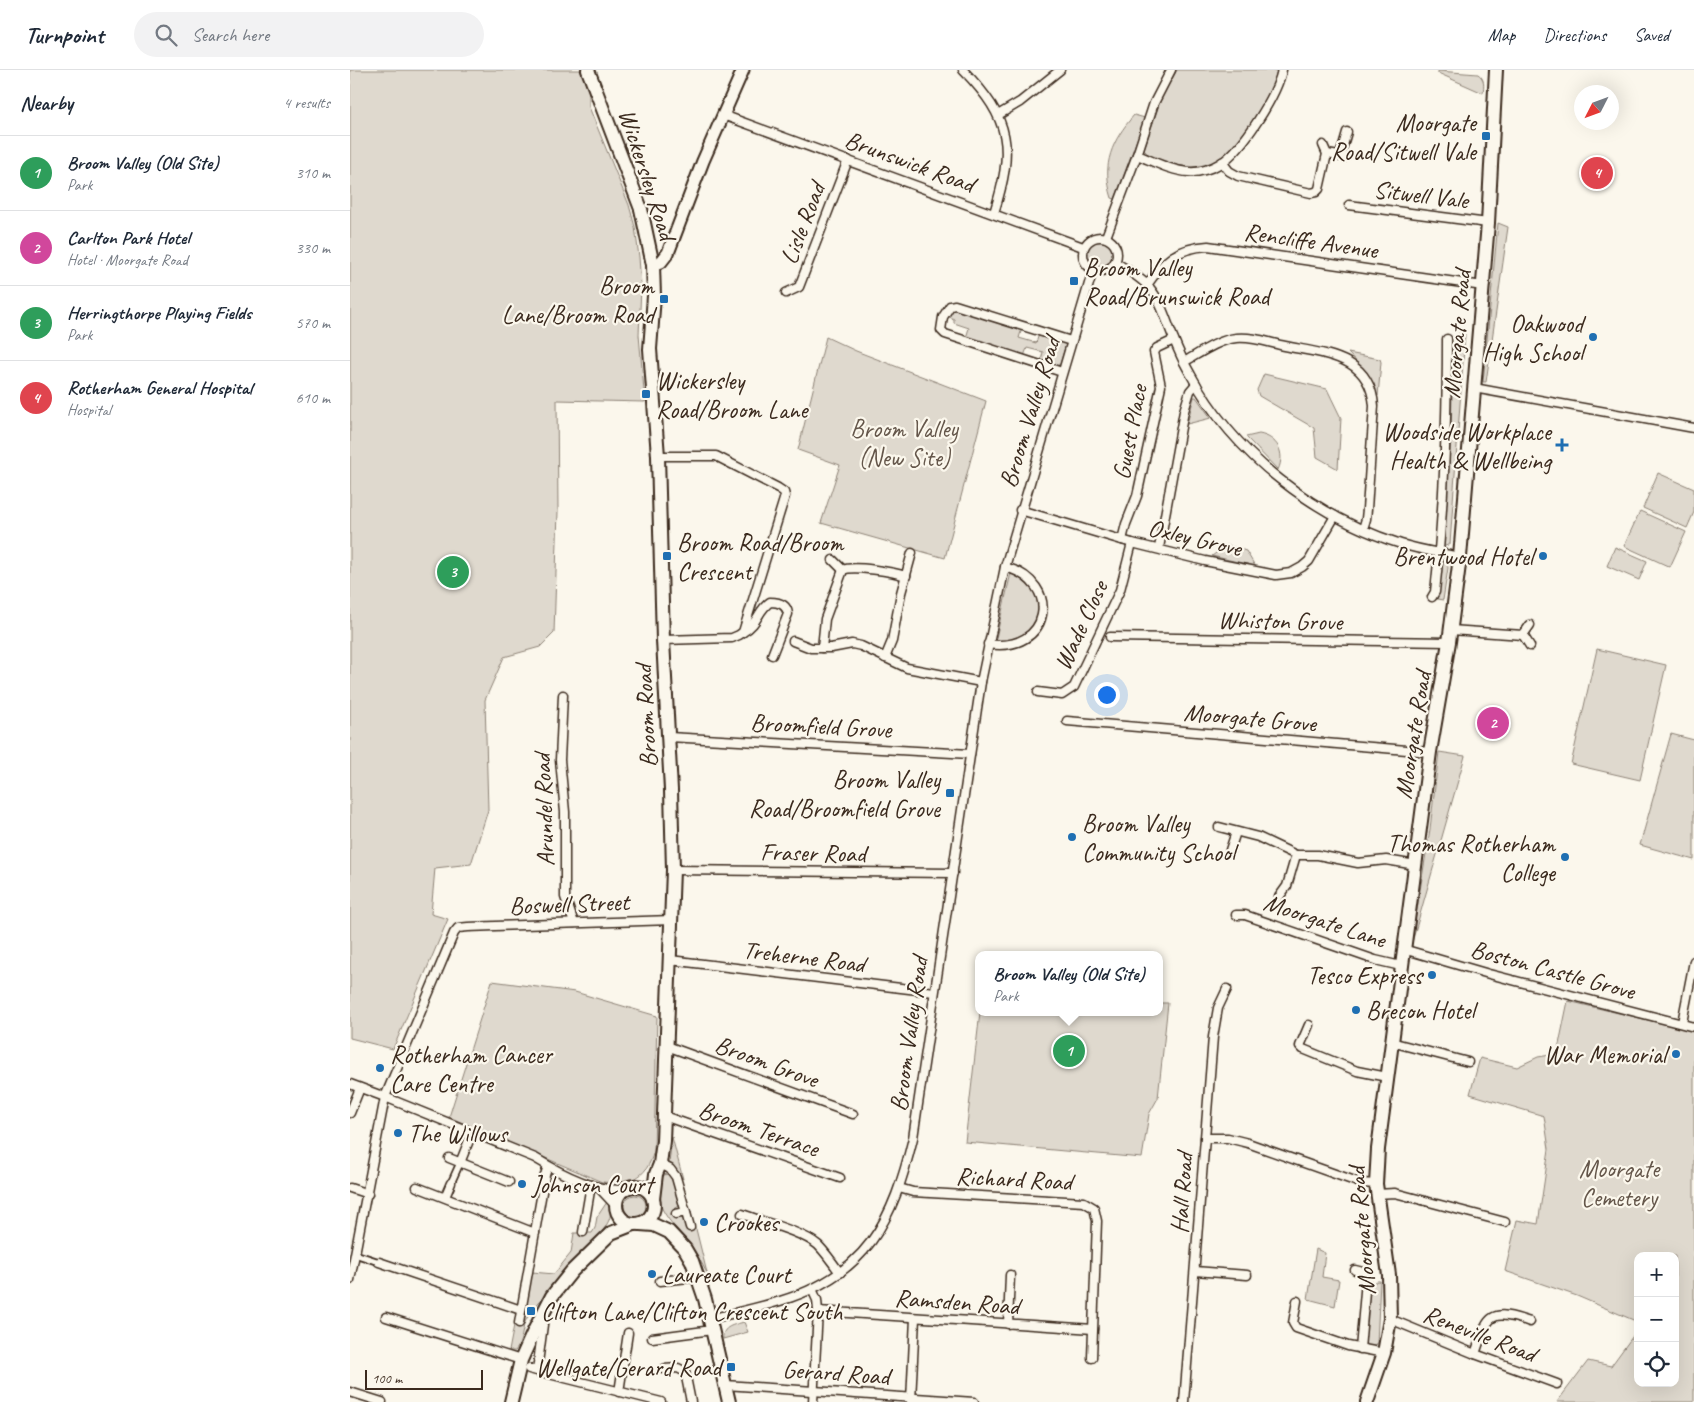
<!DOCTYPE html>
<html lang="en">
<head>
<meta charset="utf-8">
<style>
  body { margin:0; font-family:Caveat,sans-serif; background:#f2f2f3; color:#1f2937 }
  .controls { position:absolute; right:15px; bottom:15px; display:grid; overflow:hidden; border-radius:10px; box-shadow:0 5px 20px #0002 }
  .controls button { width:45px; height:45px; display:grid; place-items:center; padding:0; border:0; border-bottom:1px solid #e0e1e3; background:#fff; color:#1f2937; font:25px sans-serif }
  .compass { position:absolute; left:1224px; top:15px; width:45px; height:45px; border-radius:50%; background:#fff; box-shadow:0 5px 20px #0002; rotate:228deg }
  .scale { position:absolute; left:15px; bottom:12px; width:118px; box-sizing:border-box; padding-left:5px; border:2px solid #3b2a1e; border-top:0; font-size:14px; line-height:18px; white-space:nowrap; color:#3b2a1e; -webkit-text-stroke:4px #fbf7ec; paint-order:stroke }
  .you { position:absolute; left:756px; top:624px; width:18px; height:18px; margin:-12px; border:4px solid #fff; border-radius:50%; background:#1a73e8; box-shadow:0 0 0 8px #1a73e833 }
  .badge { display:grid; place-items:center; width:32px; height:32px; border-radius:50%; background:#1a73e8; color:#fff; font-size:16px; font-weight:700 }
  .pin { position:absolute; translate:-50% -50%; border:2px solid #fff; box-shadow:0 1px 5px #0006 }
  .popup { position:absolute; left:625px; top:881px; width:188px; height:65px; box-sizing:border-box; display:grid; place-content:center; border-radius:10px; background:#fff; filter:drop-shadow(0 1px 4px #0005); font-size:16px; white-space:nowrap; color:#747a83 }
  .popup b { font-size:19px; color:#1f2937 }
  .popup::after { content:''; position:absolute; left:50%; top:100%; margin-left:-10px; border:10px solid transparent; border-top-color:#fff }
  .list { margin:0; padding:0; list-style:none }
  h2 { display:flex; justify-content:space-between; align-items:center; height:65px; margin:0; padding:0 20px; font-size:21px }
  h2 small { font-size:16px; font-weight:400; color:#747a83 }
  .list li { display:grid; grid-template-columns:32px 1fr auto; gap:15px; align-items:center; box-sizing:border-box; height:75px; padding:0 20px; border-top:1px solid #e0e1e3 }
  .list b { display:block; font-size:19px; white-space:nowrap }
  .list p { margin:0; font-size:16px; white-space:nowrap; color:#747a83 }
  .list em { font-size:16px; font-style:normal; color:#747a83 }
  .icon { flex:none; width:28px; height:28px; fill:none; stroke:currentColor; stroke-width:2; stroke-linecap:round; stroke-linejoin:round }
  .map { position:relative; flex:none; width:1344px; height:1332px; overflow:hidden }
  header { display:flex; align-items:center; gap:30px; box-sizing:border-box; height:70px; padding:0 25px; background:#fff; border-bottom:1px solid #e0e1e3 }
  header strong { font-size:24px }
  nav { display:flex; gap:28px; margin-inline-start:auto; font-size:18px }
  .search { width:350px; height:45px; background:#f2f2f3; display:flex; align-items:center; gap:12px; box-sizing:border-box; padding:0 18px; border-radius:28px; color:#747a83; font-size:19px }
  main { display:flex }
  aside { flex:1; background:#fff }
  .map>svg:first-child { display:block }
</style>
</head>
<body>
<header>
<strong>Turnpoint</strong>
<div class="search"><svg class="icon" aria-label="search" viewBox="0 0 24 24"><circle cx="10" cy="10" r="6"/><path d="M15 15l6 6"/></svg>Search here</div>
<nav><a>Map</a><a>Directions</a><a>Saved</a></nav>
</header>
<main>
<aside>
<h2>Nearby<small>4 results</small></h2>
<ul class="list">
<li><span class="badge" style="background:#2e9e5b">1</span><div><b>Broom Valley (Old Site)</b><p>Park</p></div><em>310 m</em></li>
<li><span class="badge" style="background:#d1479c">2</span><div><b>Carlton Park Hotel</b><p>Hotel · Moorgate Road</p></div><em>330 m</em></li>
<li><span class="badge" style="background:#2e9e5b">3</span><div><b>Herringthorpe Playing Fields</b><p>Park</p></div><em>570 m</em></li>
<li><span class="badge" style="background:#e0444e">4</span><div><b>Rotherham General Hospital</b><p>Hospital</p></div><em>610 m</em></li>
</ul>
</aside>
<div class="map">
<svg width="1344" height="1332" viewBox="0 0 1344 1332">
  <rect width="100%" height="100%" fill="#fbf7ec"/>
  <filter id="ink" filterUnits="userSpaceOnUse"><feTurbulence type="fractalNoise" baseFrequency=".02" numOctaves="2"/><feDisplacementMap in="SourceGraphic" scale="10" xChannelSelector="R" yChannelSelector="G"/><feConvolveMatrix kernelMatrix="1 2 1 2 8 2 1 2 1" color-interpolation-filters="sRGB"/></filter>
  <g filter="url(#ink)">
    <!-- green -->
    <g fill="#dfd9ce" stroke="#8d8276">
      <polygon points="0,0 230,0 239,22 239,37 279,135 285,157 289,187 291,215 289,265 295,332 207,330 208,441 204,563 190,577 154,587 135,630 138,740 121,794 85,798 81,844 98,849 43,979 0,968"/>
      <path d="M 827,0 L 927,0 C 923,24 884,85 862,94 C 847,99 834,97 820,93 C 810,91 799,89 794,79 L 812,26 Z"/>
      <path d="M 1088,1 L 1128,4 C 1135,9 1134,15 1133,23 L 1088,3 Z"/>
      <path d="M 784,45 L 795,48 L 765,129 L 762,128 C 751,94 762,71 784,45 Z"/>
      <polygon points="1148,153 1158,157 1136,312 1133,312"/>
      <circle cx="750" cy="184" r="14"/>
      <path d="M 608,238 L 672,258 L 669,268 L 686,273 L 689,264 L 715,272 L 716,274 L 710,294 L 707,296 L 691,291 L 693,282 L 677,278 L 674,286 L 616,268 L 619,258 L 604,253 L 604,249 L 599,247 C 600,242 602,239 608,238 Z"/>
      <path d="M 1109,263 L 1115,264 L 1100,474 L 1093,477 C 1097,427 1101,377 1102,326 C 1102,314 1100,301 1101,288 C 1101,277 1108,275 1109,263 Z"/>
      <polygon points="476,267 506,281 636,331 595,488 471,453 490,395 448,380"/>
      <polygon points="998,283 1030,289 1031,292 1028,326 1018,304"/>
      <polygon points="914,304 977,319 991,348 988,399 967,387 964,358 909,326 907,320"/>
      <polygon points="844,327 846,327 861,348 837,354"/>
      <path d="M 909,364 C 927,367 936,383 928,400 L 896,367 Z"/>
      <polygon points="1308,403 1344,419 1344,442 1337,458 1293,438"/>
      <polygon points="1290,441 1336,462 1320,497 1274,476"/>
      <polygon points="877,475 896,481 905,496 862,486"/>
      <polygon points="1265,477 1297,491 1289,510 1257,496"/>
      <polygon points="1092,491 1097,492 1098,498 1093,530 1087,529"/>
      <path d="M 661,503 C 692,510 700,560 666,570 C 660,572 652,571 646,572 L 646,568 Z"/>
      <polygon points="1247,579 1316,595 1290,710 1221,694"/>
      <polygon points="1321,664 1344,670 1344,790 1290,775"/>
      <polygon points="1089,682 1115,686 1061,876 1080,759"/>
      <path d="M 142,911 L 225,922 L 307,946 L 304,1081 C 296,1110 280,1114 252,1112 L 99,1047 Z"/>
      <polygon points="1218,931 1344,961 1344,1332 1207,1332 1238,1291 1261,1296 1288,1259 1288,1313 1325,1313 1325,1186 1288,1186 1288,1252 1227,1226 1155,1201 1167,1150 1188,1154 1199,1079 1194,1046 1120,1024 1130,988 1167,997 1188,987 1207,984"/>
      <polygon points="809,933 818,933 808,1028 799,1044 792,1088 615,1072 630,942 809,942"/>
      <polygon points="322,1067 333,1109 319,1094"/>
      <path d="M 318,1104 C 325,1112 327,1126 329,1136 L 323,1140 L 325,1146 L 329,1146 L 333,1149 L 337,1160 L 346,1159 L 357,1203 C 352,1194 347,1184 341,1176 C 325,1155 296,1134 314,1105 Z"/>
      <circle cx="285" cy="1136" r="11"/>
      <path d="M 257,1132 C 260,1138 262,1143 259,1150 C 253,1165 226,1190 214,1203 C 202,1217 187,1233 177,1248 C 171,1258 173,1273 165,1281 L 159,1281 L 164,1255 L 172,1255 L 182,1202 L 204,1204 L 221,1183 L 224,1163 L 242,1163 L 245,1158 L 247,1147 Z"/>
      <polygon points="966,1179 975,1183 972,1207 989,1210 985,1236 958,1229"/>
      <polygon points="1027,1211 1030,1211 1027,1274 1022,1278 1016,1276 1014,1269 1020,1215"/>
      <path d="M 394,1252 L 398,1262 L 373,1269 C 372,1256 384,1255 394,1252 Z"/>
    </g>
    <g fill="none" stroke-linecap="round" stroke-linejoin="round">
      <defs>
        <g id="pedestrian">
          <polyline points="101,1113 110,1093"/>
          <polyline points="5,1184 29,1192"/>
        </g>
        <g id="minor">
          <path d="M 613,0 C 662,50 664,79 644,143"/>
          <polyline points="373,45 733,177"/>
          <polyline points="648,45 670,32 710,0"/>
          <polyline points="973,75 977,84 995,87"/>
          <path d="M 787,85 C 803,91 821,101 839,102 C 849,103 863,98 871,93 C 893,79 927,25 932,0"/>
          <polyline points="990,86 997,62"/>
          <polyline points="872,92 879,101 888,106 961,123 966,122 969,119 977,84"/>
          <polyline points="999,135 1138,153"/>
          <circle cx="750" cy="184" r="17"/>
          <polyline points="756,167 787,85 804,33 821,0"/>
          <path d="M 765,192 C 776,199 790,207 799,217 C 811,231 816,250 823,267 C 828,280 834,293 841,305 C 884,385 965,447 1051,474 C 1070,480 1091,483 1110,487"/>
          <path d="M 797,215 C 814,190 827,178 858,176 L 1133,216"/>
          <polyline points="436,223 449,217 498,90"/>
          <path d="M 834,292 C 850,283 868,270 886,268 C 902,266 920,273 935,276 C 974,284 1020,285 1024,336 L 1017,439 L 1016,449 L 1013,459"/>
          <polyline points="712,302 595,264 591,260 593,247 600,236 605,235 721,271"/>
          <polyline points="1124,318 1344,358"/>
          <polyline points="308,386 366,386 428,418 434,422 435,426 393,562 389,565 382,568 313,570"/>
          <polyline points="670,440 782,473 855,491 926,505 941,503 952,497 959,491 985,446"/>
          <polyline points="772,470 776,454 787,426 811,316 804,282 807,278 824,270"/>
          <polyline points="809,478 834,341 840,321 846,314"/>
          <polyline points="483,490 493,500"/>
          <path d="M 1082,527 L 1085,522 C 1094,438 1097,353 1097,269"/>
          <polyline points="1101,560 1173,565"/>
          <path d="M 393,562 C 409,553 407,541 420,532 C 428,532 437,534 438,544 L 422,585"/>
          <polyline points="760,567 1099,572"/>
          <polyline points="443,571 461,578 481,578 502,574 511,576 557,598 631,612"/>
          <path d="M 638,574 C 700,584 714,513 655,497"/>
          <polyline points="1180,576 1173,565 1180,555"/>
          <path d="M 472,578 L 475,549 L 493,500 C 503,495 544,502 556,506"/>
          <polyline points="535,588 542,571 551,523 562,483"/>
          <polyline points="688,622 712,625 724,617 770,520 782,473"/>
          <polyline points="213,625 210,690 215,742 215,827 224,853"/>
          <polyline points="717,651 1080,682"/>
          <polyline points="319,667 620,684"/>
          <polyline points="869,757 908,767 946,785 968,785 1008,793 1036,790 1066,795"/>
          <polyline points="880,780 886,762"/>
          <polyline points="323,800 603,803"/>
          <polyline points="929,827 937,816 946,785"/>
          <polyline points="886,845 895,845 1025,890 1051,896"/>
          <polyline points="1053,879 1139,904 1344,957"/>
          <polyline points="320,890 584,922"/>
          <polyline points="1332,953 1344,891"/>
          <polyline points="959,955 950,976 953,979 1007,1001 1037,1007"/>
          <polyline points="1041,972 1118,992"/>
          <polyline points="317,976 503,1044"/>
          <path d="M 0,1014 L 35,1027 L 185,1088 C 208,1102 248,1124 276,1119"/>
          <polyline points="0,1043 10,1018"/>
          <polyline points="314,1046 490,1108"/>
          <polyline points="855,1068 878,1068 898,1073 1002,1110 1011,1113 1026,1114"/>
          <polyline points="99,1088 159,1112"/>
          <polyline points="110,1093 122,1063"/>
          <polyline points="310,1094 320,1099 326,1107 340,1157"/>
          <polyline points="67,1117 185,1163"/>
          <polyline points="0,1118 18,1124"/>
          <polyline points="549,1118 563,1122 734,1132 744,1138 747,1151 742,1288"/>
          <polyline points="250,1119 266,1136"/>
          <polyline points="1027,1124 1045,1123 1155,1152"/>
          <polyline points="95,1127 101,1113"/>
          <polyline points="326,1144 336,1142"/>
          <path d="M 392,1144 C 413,1152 451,1161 468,1175 C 476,1183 483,1193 490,1203"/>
          <polyline points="233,1162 241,1115"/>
          <polyline points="29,1192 171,1240"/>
          <polyline points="1005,1200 1013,1202 1016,1210 1010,1279"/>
          <polyline points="845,1201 897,1205"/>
          <polyline points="0,1210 35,1027 104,863 108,858 118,857 322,850"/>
          <polyline points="310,1211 348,1207"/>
          <polyline points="462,1219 467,1230 468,1241 463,1332"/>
          <polyline points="947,1231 943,1253 946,1258 998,1276 1034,1283"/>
          <polyline points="468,1241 743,1259"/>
          <polyline points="36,1247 171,1290"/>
          <path d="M 360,1249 C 383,1243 407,1238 430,1231 C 517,1205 543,1151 563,1068 L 631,612 L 655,497 L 743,200"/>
          <polyline points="1040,1249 1125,1284 1207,1314"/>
          <polyline points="169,1253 195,1105 198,1096"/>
          <polyline points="658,1254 660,1205"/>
          <polyline points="302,1268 362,1260"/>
          <path d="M 1125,1284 C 1138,1247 1138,1237 1180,1252"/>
          <polyline points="179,1299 311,1332"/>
          <polyline points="314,1299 328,1298 335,1302 341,1332"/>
          <polyline points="187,1301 194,1247"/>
          <polyline points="375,1315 624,1332"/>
          <polyline points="0,1322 32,1332"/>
          <polyline points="269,1322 278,1263"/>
          <polyline points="561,1331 565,1248"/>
          <polyline points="834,1332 863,967 868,938 877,919"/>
        </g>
        <polyline id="secondary" points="303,195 311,192 318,183 353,91 393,0"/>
        <g id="primary">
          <polyline points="238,0 291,139 303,195 304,226 300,279 308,386 313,570 321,720 323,800 313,1071 310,1094 306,1104 303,1129"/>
          <circle cx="285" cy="1135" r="19"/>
          <polyline points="290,1154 304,1155 319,1162 335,1179 342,1191 355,1229 379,1332"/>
          <polyline points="161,1332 171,1290 184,1261 202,1226 222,1201 261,1163 284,1154"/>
          <polyline points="1017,1332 1034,1283 1040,1249 1039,1205 1026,1114 1028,1079 1080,682 1099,572 1110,487 1138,153 1146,0"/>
        </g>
      </defs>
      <!-- pedestrian casing -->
      <use href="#pedestrian" stroke="#3b2a1e" stroke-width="9"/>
      <!-- minor casing -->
      <use href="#minor" stroke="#3b2a1e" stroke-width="11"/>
      <!-- secondary casing -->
      <use href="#secondary" stroke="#3b2a1e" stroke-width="15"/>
      <!-- primary casing -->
      <use href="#primary" stroke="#3b2a1e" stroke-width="16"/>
      <!-- pedestrian -->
      <use href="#pedestrian" stroke="#fbf7ec" stroke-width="5.5"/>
      <!-- minor -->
      <use href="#minor" stroke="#fbf7ec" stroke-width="8"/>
      <!-- secondary -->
      <use href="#secondary" stroke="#fbf7ec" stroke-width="11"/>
      <!-- primary -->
      <use href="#primary" stroke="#fbf7ec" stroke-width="12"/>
    </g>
  </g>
  <!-- markers -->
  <g fill="#1f6fb2" stroke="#fbf7ec" stroke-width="2">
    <rect x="1131" y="61" width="10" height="10" rx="2.5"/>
    <rect x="719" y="206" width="10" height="10" rx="2.5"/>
    <rect x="309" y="224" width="10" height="10" rx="2.5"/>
    <circle cx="1243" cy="267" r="5"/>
    <rect x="291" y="319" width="10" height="10" rx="2.5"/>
    <path d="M1209.5 367.5h5v5h5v5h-5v5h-5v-5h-5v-5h5z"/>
    <rect x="312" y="481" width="10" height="10" rx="2.5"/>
    <circle cx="1193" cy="486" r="5"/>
    <rect x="595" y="718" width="10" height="10" rx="2.5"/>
    <circle cx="722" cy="767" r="5"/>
    <circle cx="1215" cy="787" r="5"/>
    <circle cx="1082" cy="905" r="5"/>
    <circle cx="1006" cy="940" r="5"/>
    <circle cx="1326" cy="984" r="5"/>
    <circle cx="30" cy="998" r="5"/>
    <circle cx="48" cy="1063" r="5"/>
    <circle cx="172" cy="1114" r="5"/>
    <circle cx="354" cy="1152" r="5"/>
    <circle cx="302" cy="1204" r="5"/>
    <rect x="176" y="1236" width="10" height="10" rx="2.5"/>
    <rect x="376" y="1292" width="10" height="10" rx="2.5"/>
  </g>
  <g text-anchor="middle" stroke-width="4.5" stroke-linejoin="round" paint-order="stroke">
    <!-- poi labels -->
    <g font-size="25" fill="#3b2a1e" stroke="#fbf7ec" text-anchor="start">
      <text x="1126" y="61" text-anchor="end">Moorgate<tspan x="1126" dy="29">Road/Sitwell Vale</tspan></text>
      <text x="734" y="206">Broom Valley<tspan x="734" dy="29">Road/Brunswick Road</tspan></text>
      <text x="304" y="224" text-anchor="end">Broom<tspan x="304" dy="29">Lane/Broom Road</tspan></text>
      <text x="1233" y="262" text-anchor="end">Oakwood<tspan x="1233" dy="29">High School</tspan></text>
      <text x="306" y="319">Wickersley<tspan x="306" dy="29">Road/Broom Lane</tspan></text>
      <text x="1201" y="370" text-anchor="end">Woodside Workplace<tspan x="1201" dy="29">Health &amp; Wellbeing</tspan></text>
      <text x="327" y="481">Broom Road/Broom<tspan x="327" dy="29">Crescent</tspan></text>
      <text x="1183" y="495" text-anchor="end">Brentwood Hotel</text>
      <text x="590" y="718" text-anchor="end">Broom Valley<tspan x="590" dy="29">Road/Broomfield Grove</tspan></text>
      <text x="732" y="762">Broom Valley<tspan x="732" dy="29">Community School</tspan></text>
      <text x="1205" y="782" text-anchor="end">Thomas Rotherham<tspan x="1205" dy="29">College</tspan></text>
      <text x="1072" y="914" text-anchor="end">Tesco Express</text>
      <text x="1016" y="949">Brecon Hotel</text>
      <text x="40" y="993">Rotherham Cancer<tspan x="40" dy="29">Care Centre</tspan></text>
      <text x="1316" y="993" text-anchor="end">War Memorial</text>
      <text x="58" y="1072">The Willows</text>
      <text x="182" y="1123">Johnson Court</text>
      <text x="364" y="1161">Crookes</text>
      <text x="312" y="1213">Laureate Court</text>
      <text x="191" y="1250">Clifton Lane/Clifton Crescent South</text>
      <text x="371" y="1306" text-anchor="end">Wellgate/Gerard Road</text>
    </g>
    <!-- street labels -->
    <g font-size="25" fill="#3b2a1e" stroke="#fbf7ec">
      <text transform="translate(560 91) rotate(20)" y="9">Brunswick Road</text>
      <text transform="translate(298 104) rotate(72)" y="9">Wickersley Road</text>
      <text transform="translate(1071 124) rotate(7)" y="9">Sitwell Vale</text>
      <text transform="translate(452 153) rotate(-69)" y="9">Lisle Road</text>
      <text transform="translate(961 170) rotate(8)" y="9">Rencliffe Avenue</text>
      <text transform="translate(1106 264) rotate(-85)" y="9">Moorgate Road</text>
      <text transform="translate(679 342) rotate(-73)" y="9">Broom Valley Road</text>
      <text transform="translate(779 362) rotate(-79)" y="9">Guest Place</text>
      <text transform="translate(845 467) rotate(13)" y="9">Oxley Grove</text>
      <text transform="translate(930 550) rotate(1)" y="9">Whiston Grove</text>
      <text transform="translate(730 555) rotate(-65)" y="9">Wade Close</text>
      <text transform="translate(295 646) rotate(-93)" y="9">Broom Road</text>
      <text transform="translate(900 647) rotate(5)" y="9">Moorgate Grove</text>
      <text transform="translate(471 655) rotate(3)" y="9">Broomfield Grove</text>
      <text transform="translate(1062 665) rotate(-81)" y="9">Moorgate Road</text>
      <text transform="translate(193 740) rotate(-92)" y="9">Arundel Road</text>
      <text transform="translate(463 782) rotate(1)" y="9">Fraser Road</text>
      <text transform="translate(219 833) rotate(-2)" y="9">Boswell Street</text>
      <text transform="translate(975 850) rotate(18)" y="9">Moorgate Lane</text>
      <text transform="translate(454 886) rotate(7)" y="9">Treherne Road</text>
      <text transform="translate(1203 899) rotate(15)" y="9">Boston Castle Grove</text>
      <text transform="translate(558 964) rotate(-82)" y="9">Broom Valley Road</text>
      <text transform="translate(417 991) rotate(20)" y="9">Broom Grove</text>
      <text transform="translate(409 1058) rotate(19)" y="9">Broom Terrace</text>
      <text transform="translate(664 1108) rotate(3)" y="9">Richard Road</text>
      <text transform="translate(831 1123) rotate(-86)" y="9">Hall Road</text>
      <text transform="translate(1011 1161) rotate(-95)" y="9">Moorgate Road</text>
      <text transform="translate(607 1231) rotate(4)" y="9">Ramsden Road</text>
      <text transform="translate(1130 1263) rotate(21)" y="9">Reneville Road</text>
      <text transform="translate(486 1302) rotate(4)" y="9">Gerard Road</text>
    </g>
    <!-- park labels -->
    <g font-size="25" fill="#64564a" stroke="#fbf7ec">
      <text x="554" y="367">Broom Valley<tspan x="554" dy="29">(New Site)</tspan></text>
      <text x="1269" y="1107">Moorgate<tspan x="1269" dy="29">Cemetery</tspan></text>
    </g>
  </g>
</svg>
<div class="controls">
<button>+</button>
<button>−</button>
<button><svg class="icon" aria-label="locate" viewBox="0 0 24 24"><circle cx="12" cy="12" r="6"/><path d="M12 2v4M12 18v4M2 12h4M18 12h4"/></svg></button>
</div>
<svg class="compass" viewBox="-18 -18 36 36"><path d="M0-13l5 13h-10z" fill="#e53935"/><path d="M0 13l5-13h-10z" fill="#747a83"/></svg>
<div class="scale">100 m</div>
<div class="you"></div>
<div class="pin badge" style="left:719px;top:981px;background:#2e9e5b">1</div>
<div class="popup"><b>Broom Valley (Old Site)</b>Park</div>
<div class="pin badge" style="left:1143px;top:653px;background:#d1479c">2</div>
<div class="pin badge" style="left:103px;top:502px;background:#2e9e5b">3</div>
<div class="pin badge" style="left:1247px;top:103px;background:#e0444e">4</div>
</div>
</main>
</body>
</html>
